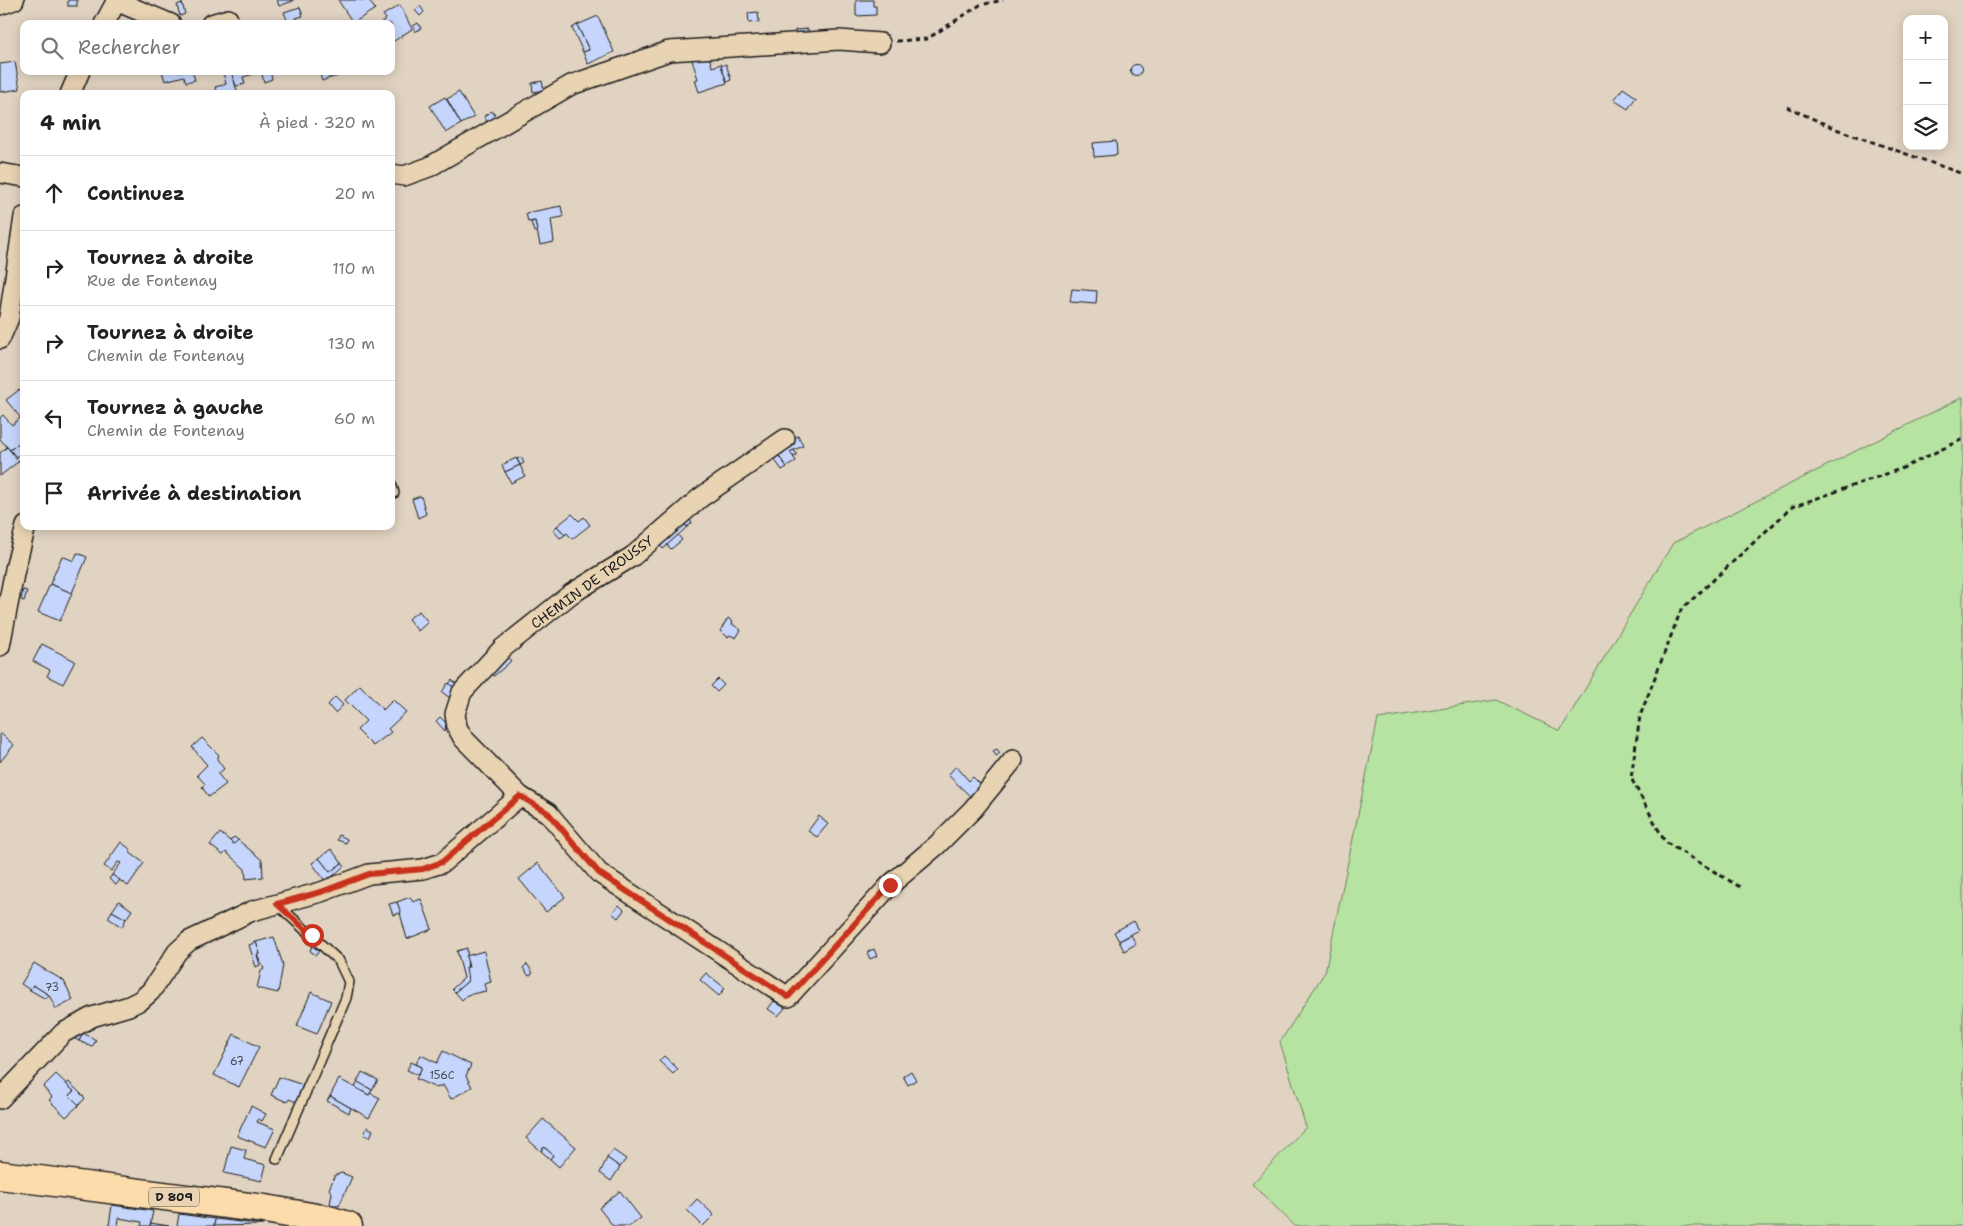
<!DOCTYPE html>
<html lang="fr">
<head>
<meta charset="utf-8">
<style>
  body { margin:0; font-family:"Shantell Sans",sans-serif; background:#f6f6f6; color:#222 }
  .controls { position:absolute; right:15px; top:15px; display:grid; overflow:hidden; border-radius:10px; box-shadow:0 2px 12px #0003 }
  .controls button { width:45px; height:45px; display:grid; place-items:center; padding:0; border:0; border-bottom:1px solid #e0e0e0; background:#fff; color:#222; font:25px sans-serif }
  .stop { position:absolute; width:15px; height:15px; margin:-11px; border:4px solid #c8321e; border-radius:50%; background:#fff }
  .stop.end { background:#c8321e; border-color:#fff; box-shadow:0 1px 5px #0008 }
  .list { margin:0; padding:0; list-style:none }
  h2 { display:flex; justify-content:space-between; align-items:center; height:65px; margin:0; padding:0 20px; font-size:21px }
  h2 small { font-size:16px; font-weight:400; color:#767676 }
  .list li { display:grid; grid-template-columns:32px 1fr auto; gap:15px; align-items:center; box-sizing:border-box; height:75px; padding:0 20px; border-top:1px solid #e0e0e0 }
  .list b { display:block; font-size:19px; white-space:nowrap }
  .list p { margin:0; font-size:16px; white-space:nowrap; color:#767676 }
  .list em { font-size:16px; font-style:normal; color:#767676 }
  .icon { flex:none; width:28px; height:28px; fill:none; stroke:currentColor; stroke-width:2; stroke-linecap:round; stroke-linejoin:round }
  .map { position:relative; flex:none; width:1963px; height:1226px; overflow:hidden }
  .search { position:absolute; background:#fff; box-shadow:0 2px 12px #0003; left:20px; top:20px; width:375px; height:55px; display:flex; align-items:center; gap:12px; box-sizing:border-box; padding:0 18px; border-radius:10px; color:#767676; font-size:19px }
  .panel { position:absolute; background:#fff; box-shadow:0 2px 12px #0003; left:20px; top:90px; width:375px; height:440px; border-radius:10px }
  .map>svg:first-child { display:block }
</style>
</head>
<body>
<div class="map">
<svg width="1963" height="1226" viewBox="0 0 1963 1226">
  <rect width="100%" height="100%" fill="#e1d3c1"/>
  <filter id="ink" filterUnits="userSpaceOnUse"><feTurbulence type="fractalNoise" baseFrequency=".02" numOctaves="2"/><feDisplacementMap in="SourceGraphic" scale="10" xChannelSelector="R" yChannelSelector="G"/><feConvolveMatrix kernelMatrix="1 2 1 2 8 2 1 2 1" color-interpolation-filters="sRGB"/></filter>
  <g filter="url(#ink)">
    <!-- green -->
    <polygon fill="#b6e3a1" stroke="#69805e" points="1963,397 1963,1226 1295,1226 1252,1184 1306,1127 1280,1042 1325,972 1378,719 1496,700 1560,731 1673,543"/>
    <!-- building -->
    <g fill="#c5d5fb" stroke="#1c1c1c">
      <rect x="68" y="0" width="9" height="6"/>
      <polygon points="277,0 293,0 293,1 279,6"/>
      <polygon points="338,0 369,0 375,9 353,23"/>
      <polygon points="856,0 873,0 873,6 876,6 876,15 856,16"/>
      <polygon points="182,3 185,14 180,16 177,5"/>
      <polygon points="400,5 412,29 391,43 391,24 379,24 386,19 383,15"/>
      <polygon points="420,6 424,12 420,16 415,10"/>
      <polygon points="300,7 303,16 296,18 298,24 276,24 287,20 284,12"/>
      <polygon points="758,12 759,22 749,23 748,13"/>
      <polygon points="598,16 614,52 588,64 583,52 589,50 577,25"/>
      <polygon points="418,23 421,28 415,32 413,26"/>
      <polygon points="577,25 589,50 583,52 572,28"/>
      <polygon points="808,29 809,37 795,39 795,30"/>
      <polygon points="708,53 712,67 721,64 727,83 699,92 695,80 698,79 690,54"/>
      <polygon points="15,62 20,89 0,92 0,64"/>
      <polygon points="726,64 731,80 727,82 721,66"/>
      <circle cx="1136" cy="70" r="5.5"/>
      <polygon points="162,71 192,71 195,80 186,82 184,76 165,81"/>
      <polygon points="231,71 238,94 214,94 217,92 215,87 226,84 223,73"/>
      <polygon points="231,71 261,71 261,72 243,77 245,84 236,86"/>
      <polygon points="270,71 272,79 264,82 261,71"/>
      <polygon points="319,71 328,71 330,78 322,81"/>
      <polygon points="328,71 337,71 339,76 330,78"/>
      <polygon points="542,81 544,90 533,92 532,83"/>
      <polygon points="1623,88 1636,97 1628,109 1614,100"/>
      <polygon points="459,92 474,117 461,124 447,99"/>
      <polygon points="445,97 461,124 446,133 430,106"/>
      <polygon points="492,111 498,120 489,126 484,116"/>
      <polygon points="1116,141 1117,155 1094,157 1093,143"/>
      <polygon points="561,206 563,217 551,219 554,242 540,245 535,221 528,222 526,213"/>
      <polygon points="535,221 537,231 534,232 531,222"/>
      <polygon points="1072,289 1097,291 1096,304 1070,302"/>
      <polygon points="19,390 24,395 24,422 6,400"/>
      <polygon points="3,415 12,425 20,418 24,422 24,439 10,450 0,439 0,418"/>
      <polygon points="798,436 803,446 790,452 796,461 787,467 774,450"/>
      <polygon points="19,443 24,450 16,457 10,450"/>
      <polygon points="7,447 19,461 0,476 0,453"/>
      <polygon points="774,450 787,467 782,470 770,453"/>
      <polygon points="794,450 797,455 794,457 790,452"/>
      <polygon points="521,457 524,463 520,465 517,459"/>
      <polygon points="516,458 520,465 505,472 502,465"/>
      <polygon points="520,465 525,476 511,483 505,472"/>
      <polygon points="421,496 426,514 418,518 412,499"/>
      <polygon points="572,514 579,521 584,517 590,525 572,539 567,533 565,535 557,526"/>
      <polygon points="686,515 692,523 687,527 680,519"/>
      <polygon points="680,519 687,527 663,549 656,541"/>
      <polygon points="377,526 384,526 385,529 379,531"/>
      <polygon points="557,526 565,535 560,538 553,530"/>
      <polygon points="678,535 682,540 671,549 667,545"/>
      <polygon points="77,553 87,557 72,593 50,584 62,556 74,561"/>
      <polygon points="50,584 72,593 60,621 38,612"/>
      <polygon points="23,590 27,591 24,601 21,600"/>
      <polygon points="419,611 428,622 418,631 408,619"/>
      <polygon points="728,618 733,622 732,624 741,630 736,638 730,635 728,637 720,631"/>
      <polygon points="42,644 75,661 63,684 47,676 50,670 33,661"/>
      <polygon points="504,653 511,661 494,676 487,669"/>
      <polygon points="718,679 724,685 717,692 711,686"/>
      <polygon points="452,680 458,686 456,689 449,684"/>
      <polygon points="448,683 456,689 450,698 442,692"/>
      <polygon points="360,685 383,710 393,700 406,712 388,729 391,732 373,746 357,730 366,721 345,700"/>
      <polygon points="335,697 343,705 335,713 328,705"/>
      <polygon points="440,717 446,723 445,731 436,721"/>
      <polygon points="0,733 14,745 0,762"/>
      <polygon points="202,738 219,755 217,759 224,769 218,774 226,784 209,797 202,787 205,784 197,775 207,765 192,747"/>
      <polygon points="997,749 1000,753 996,756 993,751"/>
      <polygon points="956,766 969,781 973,777 983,787 972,798 948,775"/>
      <polygon points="819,816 828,824 817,837 808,831"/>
      <polygon points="220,833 234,844 238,840 262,860 263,877 246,879 245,869 226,852 223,855 210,845"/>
      <polygon points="339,835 347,839 346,843 337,840"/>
      <polygon points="234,837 238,840 234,844 230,841"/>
      <polygon points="121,842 131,850 129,852 144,863 128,886 112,875 121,863 118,862 111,871 104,866"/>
      <polygon points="331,849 342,863 330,872 319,858"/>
      <polygon points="319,858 330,872 342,863 344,866 326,882 312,863"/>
      <polygon points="538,863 565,897 546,912 519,879"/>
      <polygon points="112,875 120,880 116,885 109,879"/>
      <polygon points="410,897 413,902 421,899 432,929 407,939 397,902"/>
      <polygon points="119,901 132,910 126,919 112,911"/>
      <polygon points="397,902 401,913 393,915 389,904"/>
      <polygon points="619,905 624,910 618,918 612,913"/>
      <polygon points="112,911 126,919 122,927 108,918"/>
      <polygon points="1134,921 1139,930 1119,941 1114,932"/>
      <polygon points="1131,935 1136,944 1124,951 1119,941"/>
      <polygon points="274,937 283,965 278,993 257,988 261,971 264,969 257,955 260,954 256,942"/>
      <polygon points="256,942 260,954 257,955 260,965 256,967 249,945"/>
      <polygon points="312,946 319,951 316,955 310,951"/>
      <polygon points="467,948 468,981 455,992 452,989 464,978 457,951"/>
      <polygon points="874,949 877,956 870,959 867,952"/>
      <polygon points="484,951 491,982 484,984 486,991 467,995 462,1000 455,992 468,981 466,967 469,967 466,956"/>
      <polygon points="34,963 64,981 73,1000 56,1009 49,995 33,985 30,990 21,984"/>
      <polygon points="527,964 533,973 529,976 523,968"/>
      <polygon points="706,973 725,988 719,996 700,980"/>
      <polygon points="33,985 49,995 46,999 30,990"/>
      <polygon points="311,992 331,1001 317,1034 297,1026"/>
      <polygon points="774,1001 785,1008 778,1016 768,1009"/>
      <polygon points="80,1031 83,1033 79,1041 72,1037"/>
      <polygon points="83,1033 96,1040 92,1047 79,1041"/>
      <polygon points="234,1034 259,1047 239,1087 214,1075"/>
      <polygon points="443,1051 471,1065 466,1076 472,1087 451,1099 443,1085 436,1088 416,1079 422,1067 416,1064 421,1055 437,1063"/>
      <polygon points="664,1056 678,1069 673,1074 659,1061"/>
      <polygon points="411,1062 422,1067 418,1075 407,1070"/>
      <polygon points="911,1071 916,1080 908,1085 903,1076"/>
      <polygon points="362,1072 378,1080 372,1090 357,1082"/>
      <polygon points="56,1074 74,1091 69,1095 79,1105 66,1117 49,1100 52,1097 43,1087"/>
      <polygon points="279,1077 303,1085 296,1102 289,1099 287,1102 271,1095"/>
      <polygon points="339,1079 369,1095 370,1093 380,1098 369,1118 330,1096"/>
      <polygon points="69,1082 85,1098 79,1105 69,1095 74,1091 66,1084"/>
      <polygon points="358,1082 372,1090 369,1095 355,1087"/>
      <polygon points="330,1096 351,1108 349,1113 327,1101"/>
      <polygon points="251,1106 266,1114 262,1121 258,1119 257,1122 275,1129 266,1147 237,1136"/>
      <polygon points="543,1119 576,1147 559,1167 550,1159 553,1155 544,1147 541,1151 526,1138"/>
      <polygon points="367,1127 373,1130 370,1137 364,1135"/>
      <polygon points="231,1146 246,1150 244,1159 266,1165 262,1181 224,1173"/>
      <polygon points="544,1147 553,1155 550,1159 541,1151"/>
      <polygon points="613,1150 626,1159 620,1167 607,1158"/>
      <polygon points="607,1158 620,1167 611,1181 600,1173"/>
      <polygon points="342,1173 352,1177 339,1206 330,1204 332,1193 329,1189 335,1175"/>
      <polygon points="620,1191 641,1218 630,1226 613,1226 599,1208"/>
      <polygon points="697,1199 714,1215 703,1226 687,1210"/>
      <polygon points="112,1205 153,1211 150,1226 141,1226 142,1222 119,1218 118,1226 109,1226"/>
      <polygon points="179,1214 215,1219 214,1226 177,1226"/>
      <polygon points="215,1219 224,1220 263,1225 214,1226"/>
      <polygon points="151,1223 169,1226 150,1226"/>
    </g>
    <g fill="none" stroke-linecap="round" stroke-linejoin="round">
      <defs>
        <g id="service">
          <polyline points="391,484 394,493"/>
          <polyline points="277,1159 346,998 349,982 339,961 277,904"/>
        </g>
        <g id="minor">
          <polyline points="116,1 171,24"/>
          <polyline points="0,5 14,0"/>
          <polyline points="104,24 117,0"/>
          <polyline points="211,24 228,19"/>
          <polyline points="70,94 80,71"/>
          <polyline points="0,173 24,177"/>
          <polyline points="391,174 404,176 429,167 571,85 669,51 839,40 880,43"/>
          <polyline points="0,339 9,318 24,217"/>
          <polyline points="785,439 700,498 633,556 571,594 503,648 462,692 455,714 457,727 463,738 520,796 548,813 599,873 788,997 890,885 937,845 973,809 1013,760"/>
          <polyline points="0,646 15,569 26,526"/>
          <polyline points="0,1099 63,1033 92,1017 129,1006 141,1000 151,991 177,952 189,941 252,911 321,892 369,874 423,869 442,863 520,796"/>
        </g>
        <polyline id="primary" points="0,1175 265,1209 328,1220 348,1226"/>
      </defs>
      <!-- service casing -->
      <use href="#service" stroke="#1c1c1c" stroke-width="12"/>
      <!-- minor casing -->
      <use href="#minor" stroke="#1c1c1c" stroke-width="22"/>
      <!-- primary casing -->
      <use href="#primary" stroke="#1c1c1c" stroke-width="31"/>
      <!-- path -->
      <g stroke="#1c1c1c" stroke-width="3" stroke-dasharray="5 4" stroke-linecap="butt">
        <polyline points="896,41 927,39 980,5 1003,0"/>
        <polyline points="1787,107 1836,129 1963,174"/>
        <polyline points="1740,887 1665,842 1631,778 1640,716 1681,610 1792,507 1903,468 1963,439"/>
      </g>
      <!-- service -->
      <use href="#service" stroke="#e8d3b2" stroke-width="9"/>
      <!-- minor -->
      <use href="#minor" stroke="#e8d3b2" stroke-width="19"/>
      <!-- primary -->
      <use href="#primary" stroke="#fddcac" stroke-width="28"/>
    </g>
  </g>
  <g fill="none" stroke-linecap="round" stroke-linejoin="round" filter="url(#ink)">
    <!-- route -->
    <polyline stroke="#c8321e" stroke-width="6" points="312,935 277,904 321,892 369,874 423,869 442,862 520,796 548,813 599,873 788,997 890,885"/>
  </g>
  <g text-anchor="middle" stroke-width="4" stroke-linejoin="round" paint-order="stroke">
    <!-- number labels -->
    <g font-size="11" fill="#464a54">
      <text x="52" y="991">73</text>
      <text x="237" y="1065">67</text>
      <text x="442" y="1079">156C</text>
    </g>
    <!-- shield labels -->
    <rect fill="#e8d3b2" stroke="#595349" stroke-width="1" x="149" y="1187.5" width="50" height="19" rx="4"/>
    <g font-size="12" font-weight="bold" fill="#1c1c1c">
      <text x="174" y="1201">D 809</text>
    </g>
    <!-- street labels -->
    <g font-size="14" fill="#1c1c1c" stroke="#e8d3b2">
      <text transform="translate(592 582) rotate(-36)" y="5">CHEMIN DE TROUSSY</text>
    </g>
  </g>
</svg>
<div class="controls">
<button>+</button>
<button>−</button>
<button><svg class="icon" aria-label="layers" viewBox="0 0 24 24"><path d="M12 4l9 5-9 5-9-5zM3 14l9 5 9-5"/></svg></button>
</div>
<div class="stop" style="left:312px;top:935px"></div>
<div class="stop end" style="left:890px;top:885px"></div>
<div class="search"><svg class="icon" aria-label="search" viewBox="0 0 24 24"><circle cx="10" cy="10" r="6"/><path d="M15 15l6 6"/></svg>Rechercher</div>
<section class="panel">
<h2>4 min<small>À pied · 320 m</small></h2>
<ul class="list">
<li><svg class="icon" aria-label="ahead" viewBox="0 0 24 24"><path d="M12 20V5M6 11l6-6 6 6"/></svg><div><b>Continuez</b></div><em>20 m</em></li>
<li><svg class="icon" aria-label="right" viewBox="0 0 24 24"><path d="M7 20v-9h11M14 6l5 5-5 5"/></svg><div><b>Tournez à droite</b><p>Rue de Fontenay</p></div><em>110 m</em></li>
<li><svg class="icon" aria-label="right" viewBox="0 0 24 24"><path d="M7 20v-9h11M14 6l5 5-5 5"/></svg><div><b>Tournez à droite</b><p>Chemin de Fontenay</p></div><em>130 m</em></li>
<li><svg class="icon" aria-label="left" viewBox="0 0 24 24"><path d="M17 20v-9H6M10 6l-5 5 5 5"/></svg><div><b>Tournez à gauche</b><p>Chemin de Fontenay</p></div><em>60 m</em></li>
<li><svg class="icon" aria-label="arrive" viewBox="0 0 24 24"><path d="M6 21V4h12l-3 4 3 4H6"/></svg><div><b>Arrivée à destination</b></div></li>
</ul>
</section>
</div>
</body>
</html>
